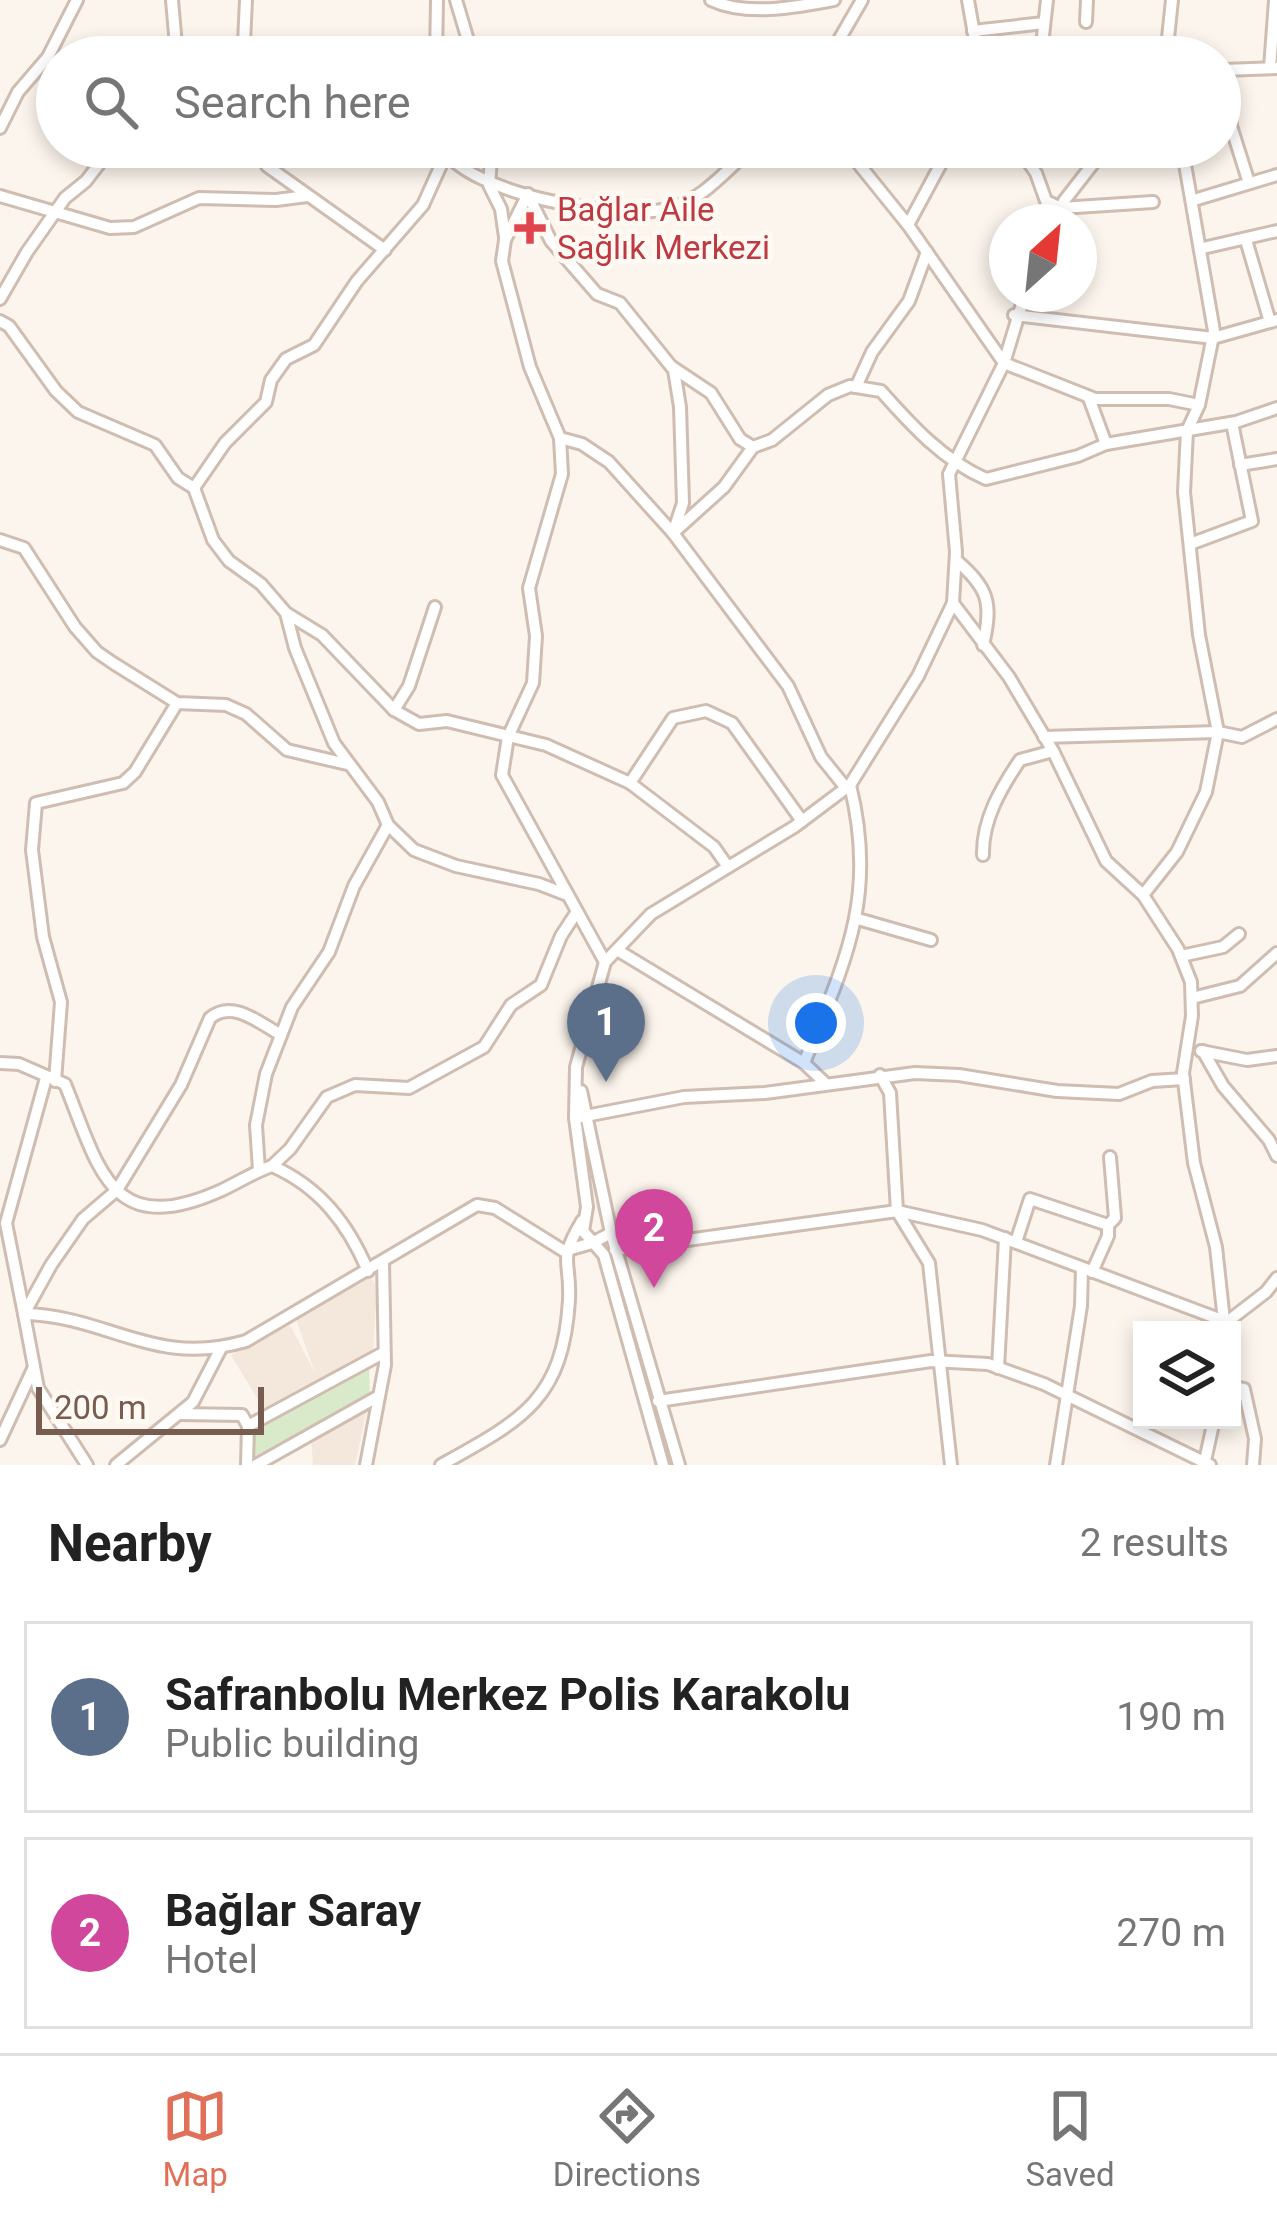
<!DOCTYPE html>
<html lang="en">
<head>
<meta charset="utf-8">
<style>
  body { margin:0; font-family:Roboto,sans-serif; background:#f6f6f6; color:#222 }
  .controls { position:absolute; right:36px; bottom:36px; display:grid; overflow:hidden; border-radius:0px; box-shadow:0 6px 18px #0003 }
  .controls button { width:108px; height:108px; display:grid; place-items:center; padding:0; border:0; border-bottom:3px solid #e0e0e0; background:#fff; color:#222; font:60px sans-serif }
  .compass { position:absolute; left:989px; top:204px; width:108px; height:108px; border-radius:50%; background:#fff; box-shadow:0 6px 18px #0003; rotate:27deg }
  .scale { position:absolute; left:36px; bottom:30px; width:228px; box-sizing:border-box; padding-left:12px; border:6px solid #785c4f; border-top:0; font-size:33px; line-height:42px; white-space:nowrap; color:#785c4f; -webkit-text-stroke:9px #fefaf3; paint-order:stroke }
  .you { position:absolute; left:816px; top:1023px; width:42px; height:42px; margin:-30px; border:9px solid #fff; border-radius:50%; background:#1a73e8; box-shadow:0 0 0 18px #1a73e833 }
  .badge { display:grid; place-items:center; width:78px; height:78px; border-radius:50%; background:#e07058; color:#fff; font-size:39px; font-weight:700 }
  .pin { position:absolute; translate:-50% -99px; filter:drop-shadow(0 3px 6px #0008) }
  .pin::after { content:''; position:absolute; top:63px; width:42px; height:36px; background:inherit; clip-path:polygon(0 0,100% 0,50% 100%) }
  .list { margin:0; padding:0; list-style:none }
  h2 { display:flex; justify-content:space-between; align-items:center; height:156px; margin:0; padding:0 48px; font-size:51px }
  h2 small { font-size:39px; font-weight:400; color:#767676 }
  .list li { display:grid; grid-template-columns:78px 1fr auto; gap:36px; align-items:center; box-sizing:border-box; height:192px; margin:0 24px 24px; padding:0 24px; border:3px solid #e0e0e0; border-radius:0px }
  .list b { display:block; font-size:45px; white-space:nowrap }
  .list p { margin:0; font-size:39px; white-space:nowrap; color:#767676 }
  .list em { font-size:39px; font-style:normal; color:#767676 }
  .icon { flex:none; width:66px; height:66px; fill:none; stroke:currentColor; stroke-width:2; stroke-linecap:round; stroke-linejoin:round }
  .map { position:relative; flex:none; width:1277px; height:1465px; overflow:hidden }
  .search { position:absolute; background:#fff; box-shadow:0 6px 18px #0003; left:36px; right:36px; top:36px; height:132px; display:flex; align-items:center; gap:30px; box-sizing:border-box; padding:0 42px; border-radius:66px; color:#767676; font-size:45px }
  .sheet { height:588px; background:#fff }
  nav { display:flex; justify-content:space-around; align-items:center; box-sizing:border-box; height:168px; border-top:3px solid #e0e0e0; background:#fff; font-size:33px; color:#767676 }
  nav a { display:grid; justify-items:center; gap:6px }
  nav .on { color:#e07058 }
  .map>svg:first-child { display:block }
</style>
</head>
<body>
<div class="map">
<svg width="1277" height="1465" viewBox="0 0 1277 1465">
  <rect width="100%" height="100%" fill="#fcf5ed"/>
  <!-- residential -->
  <g fill="#f4e7db">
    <polygon points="369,1272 375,1284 376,1303 373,1352 320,1387 266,1413 231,1355 290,1325 315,1373 296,1319"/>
    <polygon points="369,1400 355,1465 313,1465 311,1434"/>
  </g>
  <!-- green -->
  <polygon fill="#d9eacb" points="369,1366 370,1395 250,1459 250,1432"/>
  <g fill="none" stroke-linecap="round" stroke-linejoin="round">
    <defs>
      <g id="minor">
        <polyline points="172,0 177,57"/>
        <polyline points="246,0 244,43 318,57"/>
        <polyline points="456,0 473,57"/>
        <path d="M 711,0 C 747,17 796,7 834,0"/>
        <polyline points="968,0 978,57"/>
        <polyline points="1047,0 1042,45 1048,57"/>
        <polyline points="1086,22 1087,0"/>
        <polyline points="973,31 1044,23"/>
        <polyline points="436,57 437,0"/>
        <polyline points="829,57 862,0"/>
        <polyline points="1166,57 1172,0"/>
        <polyline points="1270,68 1275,0"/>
        <polyline points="1223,70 1277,68"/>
        <polyline points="1227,70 1231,126 1249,183"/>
        <polyline points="0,128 18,92 48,57 77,0"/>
        <polyline points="281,147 267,166 385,250"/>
        <path d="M 443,147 C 465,194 624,222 671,208 C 705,199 728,167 754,147"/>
        <polyline points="492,147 489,185 501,209 505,237"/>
        <polyline points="845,147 908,225 1004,363 1095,399 1169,399 1199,405"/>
        <polyline points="1018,147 1036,173 1046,201 1061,208 1153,202"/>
        <polyline points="1099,150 1101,154 1142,147"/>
        <polyline points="528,194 505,240 502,261 530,367 560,438 562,474 529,588 536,636 533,683 508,737 502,775 605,962"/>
        <polyline points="528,195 551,241 597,294 620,303 674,370 680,407 683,503 674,530"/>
        <polyline points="0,196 110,228 134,227 199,198 276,200 307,196"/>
        <polyline points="1194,200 1277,175"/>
        <polyline points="1055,222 1064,201 1106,147"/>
        <polyline points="908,225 950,147"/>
        <polyline points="1246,240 1270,322"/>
        <polyline points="1203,248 1277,231"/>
        <polyline points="0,299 27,252 65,198 86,181 112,147"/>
        <polyline points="1014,315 1213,338 1277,320"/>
        <polyline points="0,321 9,326 56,391 78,412 155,445 178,478 194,488 213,540 229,561 261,584 286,613 295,648 334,743 378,802 388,825 414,850 456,866 539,884 565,894"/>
        <polyline points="672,367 711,393 740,439 753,447"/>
        <polyline points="856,387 872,352 909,301 927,252"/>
        <polyline points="1089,398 1106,444"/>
        <polyline points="560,438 582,444 609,462 673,533 788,686 821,757 846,788"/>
        <polyline points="1240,465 1277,459"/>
        <polyline points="194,488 225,443 266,402 271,380 286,359 314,345 357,281 423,205 446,154"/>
        <path d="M 673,533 L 724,487 L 753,447 L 772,440 L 828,395 L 850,386 L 881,391 C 912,426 943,460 986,479 L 1078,456 L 1106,444 L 1236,422 L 1277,408"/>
        <polyline points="0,540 24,548 75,627 97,652 113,663 177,703 226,705 246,714 287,750 347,764"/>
        <polyline points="1190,544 1252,521 1232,423"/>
        <path d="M 956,560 C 988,588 993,602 983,645"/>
        <polyline points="953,603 1009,677 1053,751 1106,861 1143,895 1178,949 1191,982 1192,1016 1183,1073 1194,1163 1216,1247 1225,1330"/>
        <polyline points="286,613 322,635 394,710 419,724 447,721 546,745 630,783 714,847 728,867"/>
        <polyline points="394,710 409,686 435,607"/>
        <polyline points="1044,737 1218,732 1242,737 1277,719"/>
        <polyline points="630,783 673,718 706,711 732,723 802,821"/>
        <path d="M 983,855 C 982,820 1001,788 1020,760 L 1053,751"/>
        <polyline points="1143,895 1177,852 1206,792 1218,732 1199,635 1184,492 1187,431 1199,405 1214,331 1182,147"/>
        <polyline points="858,919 931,940"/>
        <polyline points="617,950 804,1063 825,1083"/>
        <polyline points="1181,956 1223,947 1239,934"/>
        <polyline points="1192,998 1240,986 1277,953"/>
        <polyline points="1201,1051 1247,1060 1277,1056"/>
        <polyline points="1203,1051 1223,1086 1269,1140 1277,1156"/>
        <path d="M 0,1063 L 19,1064 L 65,1084 C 100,1171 111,1240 222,1190 C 239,1182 254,1172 272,1166 C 320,1187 348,1224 368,1271"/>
        <path d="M 804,1063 C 845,962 878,897 850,785"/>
        <polyline points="880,1075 890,1093 897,1211 929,1263 951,1465"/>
        <path d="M 46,1078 L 6,1223 L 24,1314 C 109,1316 154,1368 246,1341 L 477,1205 L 495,1208 L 564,1251 L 592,1243 L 611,1233"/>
        <polyline points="55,1081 61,1002 43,937 32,850 36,803 123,783 135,772 177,703"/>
        <polyline points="581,1091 611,1233 679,1465"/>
        <polyline points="575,1118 684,1097 765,1093 915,1073 959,1075 1057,1091 1119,1094 1152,1081 1184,1079"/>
        <polyline points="272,1166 290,1149 327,1097 355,1085 409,1088 484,1047 511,1005 541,985 561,936 576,913"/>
        <polyline points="259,1170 256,1125 266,1074 292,1007 329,952 354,886 388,825"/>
        <polyline points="1016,1242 1030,1199 1108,1225"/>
        <polyline points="615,1250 897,1211 982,1230 1227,1322 1266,1292 1277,1278"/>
        <polyline points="1092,1272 1108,1236 1108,1225 1115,1218 1110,1157"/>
        <polyline points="998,1368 1005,1238"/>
        <polyline points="1232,1387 1244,1389 1255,1439 1253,1465"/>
        <polyline points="658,1401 931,1361 988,1364 1044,1384 1210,1465"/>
        <polyline points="179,1414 242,1415 248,1426 247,1465"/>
        <polyline points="248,1426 383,1353"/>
        <polyline points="0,1440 34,1367"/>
        <path d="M 87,1465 L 38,1388 L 24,1314 L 51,1265 L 83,1219 L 117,1190 L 181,1085 L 210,1018 C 233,999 259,1023 281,1035"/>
        <polyline points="116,1465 193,1402 220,1350"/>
        <polyline points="256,1465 379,1396"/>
        <polyline points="366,1465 385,1365 383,1262"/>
        <path d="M 441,1465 C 522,1420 563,1400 569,1300 C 571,1257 557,1263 582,1221"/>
        <polyline points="663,1465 604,1255 583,1231 587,1207 575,1118 576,1067 605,962 651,914 794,827 850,785 918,676 953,603 956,552 949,474 1004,363 1025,294"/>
        <polyline points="1056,1465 1081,1306 1082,1268"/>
        <polyline points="1204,1465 1214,1420"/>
      </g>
    </defs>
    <!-- minor casing -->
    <use href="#minor" stroke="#cfbdb1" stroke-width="16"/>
    <!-- minor -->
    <use href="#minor" stroke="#fff" stroke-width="10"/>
  </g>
  <!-- markers -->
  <path fill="#e0444e" stroke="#fefaf3" stroke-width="4.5" d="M524 210h12v12h12v12h-12v12h-12v-12h-12v-12h12z"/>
  <g text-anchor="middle" stroke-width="10" stroke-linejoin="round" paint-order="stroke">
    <!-- health labels -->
    <g font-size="33" fill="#be3a42" stroke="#fefaf3" text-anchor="start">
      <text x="557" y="221">Bağlar Aile<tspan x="557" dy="38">Sağlık Merkezi</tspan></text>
    </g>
  </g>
</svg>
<div class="controls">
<button><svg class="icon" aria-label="layers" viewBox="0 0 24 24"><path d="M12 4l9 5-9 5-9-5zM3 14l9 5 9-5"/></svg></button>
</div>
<svg class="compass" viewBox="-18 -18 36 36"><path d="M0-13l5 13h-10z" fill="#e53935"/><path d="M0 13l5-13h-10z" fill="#767676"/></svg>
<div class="scale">200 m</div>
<div class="you"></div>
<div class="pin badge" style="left:606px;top:1082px;background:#5c6f8a">1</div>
<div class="pin badge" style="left:654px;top:1288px;background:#d1479c">2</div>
<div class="search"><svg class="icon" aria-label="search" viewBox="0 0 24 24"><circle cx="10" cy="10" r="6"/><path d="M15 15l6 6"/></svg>Search here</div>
</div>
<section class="sheet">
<h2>Nearby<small>2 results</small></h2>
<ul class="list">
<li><span class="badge" style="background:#5c6f8a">1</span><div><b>Safranbolu Merkez Polis Karakolu</b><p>Public building</p></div><em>190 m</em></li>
<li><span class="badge" style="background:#d1479c">2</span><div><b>Bağlar Saray</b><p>Hotel</p></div><em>270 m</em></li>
</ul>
</section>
<nav>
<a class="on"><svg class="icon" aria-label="map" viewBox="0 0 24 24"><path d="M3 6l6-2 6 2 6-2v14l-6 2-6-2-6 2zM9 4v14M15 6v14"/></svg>Map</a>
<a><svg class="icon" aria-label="directions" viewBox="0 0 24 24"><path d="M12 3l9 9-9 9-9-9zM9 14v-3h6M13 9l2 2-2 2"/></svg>Directions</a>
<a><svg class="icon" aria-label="saved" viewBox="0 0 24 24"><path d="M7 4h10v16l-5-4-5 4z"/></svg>Saved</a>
</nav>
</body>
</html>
